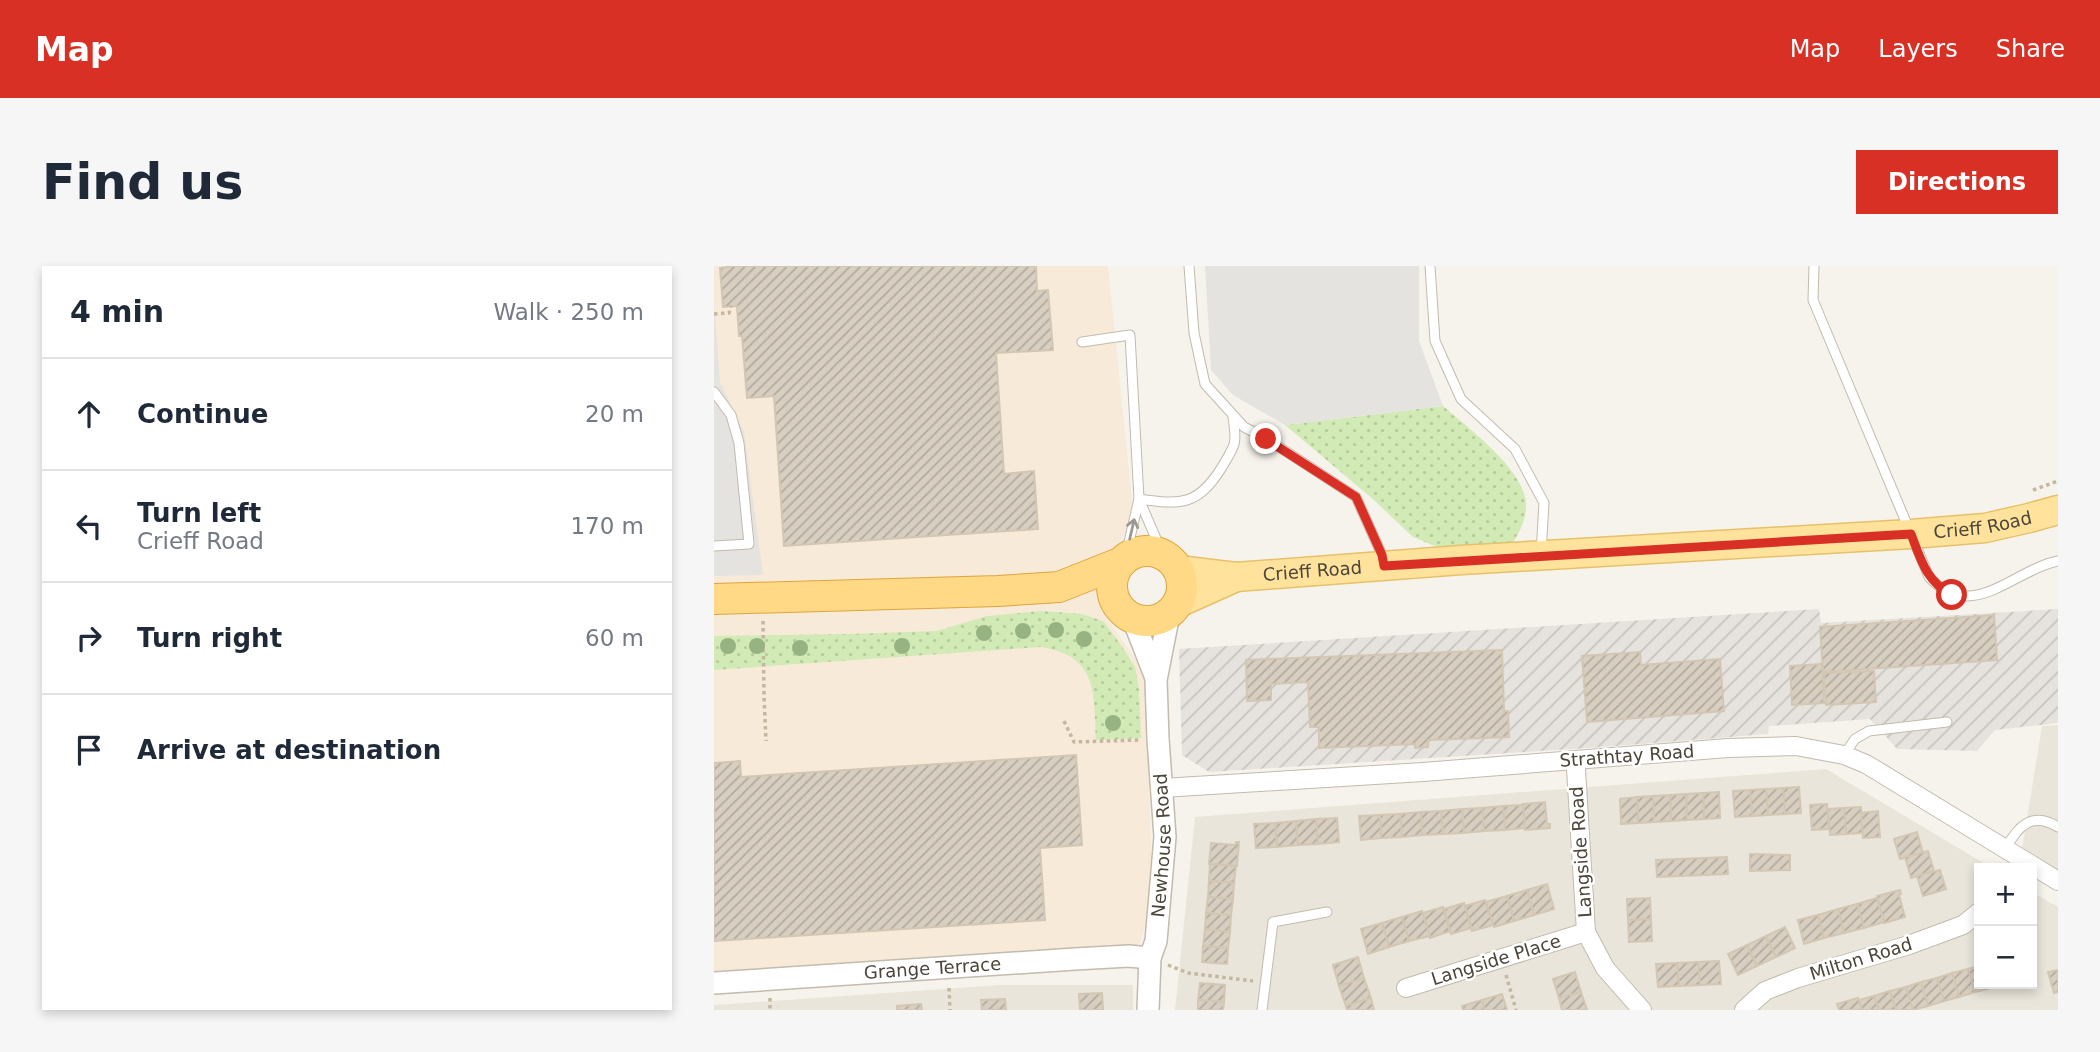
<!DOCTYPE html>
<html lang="en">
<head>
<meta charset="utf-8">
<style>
  body { margin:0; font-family:"DejaVu Sans",sans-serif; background:#f6f6f7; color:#1f2937 }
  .controls { position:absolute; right:21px; bottom:21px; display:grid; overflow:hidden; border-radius:0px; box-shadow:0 4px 10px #0003 }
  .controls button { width:63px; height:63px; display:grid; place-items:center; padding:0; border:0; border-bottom:2px solid #e0e1e3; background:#fff; color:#1f2937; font:35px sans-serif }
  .stop { position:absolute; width:21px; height:21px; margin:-16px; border:5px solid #d93025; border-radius:50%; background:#fff }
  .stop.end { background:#d93025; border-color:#fff; box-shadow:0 2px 7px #0008 }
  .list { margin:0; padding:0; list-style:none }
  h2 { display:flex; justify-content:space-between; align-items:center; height:91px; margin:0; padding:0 28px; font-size:30px }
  h2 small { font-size:23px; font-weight:400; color:#747a83 }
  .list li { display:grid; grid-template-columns:46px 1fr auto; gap:21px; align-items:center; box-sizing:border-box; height:112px; padding:0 28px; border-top:2px solid #e0e1e3 }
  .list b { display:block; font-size:26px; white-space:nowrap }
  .list p { margin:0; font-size:23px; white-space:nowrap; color:#747a83 }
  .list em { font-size:23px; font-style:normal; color:#747a83 }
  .icon { flex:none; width:38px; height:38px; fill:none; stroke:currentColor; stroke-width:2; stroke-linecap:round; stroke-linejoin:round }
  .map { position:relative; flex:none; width:1344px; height:744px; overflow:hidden; border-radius:0px }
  header { display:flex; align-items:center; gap:42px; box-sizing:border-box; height:98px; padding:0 35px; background:#d93025; color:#fff }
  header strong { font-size:33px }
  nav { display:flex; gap:38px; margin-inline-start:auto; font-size:24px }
  .intro { display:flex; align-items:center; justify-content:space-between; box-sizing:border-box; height:168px; padding:0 42px }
  h1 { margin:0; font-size:49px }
  .button { padding:18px 32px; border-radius:0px; background:#d93025; color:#fff; font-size:24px; font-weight:700 }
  main { display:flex; gap:42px; padding:0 42px }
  aside { flex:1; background:#fff; border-radius:0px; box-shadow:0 4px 10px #0003 }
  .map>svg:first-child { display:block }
</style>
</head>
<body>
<header>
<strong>Map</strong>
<nav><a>Map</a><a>Layers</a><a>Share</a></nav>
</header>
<div class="intro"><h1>Find us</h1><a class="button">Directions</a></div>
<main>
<aside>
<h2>4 min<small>Walk · 250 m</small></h2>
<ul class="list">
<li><svg class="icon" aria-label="ahead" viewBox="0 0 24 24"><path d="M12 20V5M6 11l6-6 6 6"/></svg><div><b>Continue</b></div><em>20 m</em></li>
<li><svg class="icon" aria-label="left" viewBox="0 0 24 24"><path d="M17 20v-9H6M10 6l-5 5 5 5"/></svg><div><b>Turn left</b><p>Crieff Road</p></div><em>170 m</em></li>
<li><svg class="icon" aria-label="right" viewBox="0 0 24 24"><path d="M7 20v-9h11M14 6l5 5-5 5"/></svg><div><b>Turn right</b></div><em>60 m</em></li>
<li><svg class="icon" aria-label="arrive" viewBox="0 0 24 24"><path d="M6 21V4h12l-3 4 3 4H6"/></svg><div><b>Arrive at destination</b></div></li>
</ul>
</aside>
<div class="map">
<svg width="1344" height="744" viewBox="0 0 1344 744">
  <defs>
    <pattern id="industrial-furrows" width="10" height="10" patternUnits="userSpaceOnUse" patternTransform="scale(1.75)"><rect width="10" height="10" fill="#e6e2dd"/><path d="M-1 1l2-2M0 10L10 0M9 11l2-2" fill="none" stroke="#c7c3be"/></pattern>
    <pattern id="grass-dots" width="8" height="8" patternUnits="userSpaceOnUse" patternTransform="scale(1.75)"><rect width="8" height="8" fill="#d2eab5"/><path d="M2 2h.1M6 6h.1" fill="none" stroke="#b6ca9c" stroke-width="1.8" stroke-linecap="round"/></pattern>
    <pattern id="building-hatch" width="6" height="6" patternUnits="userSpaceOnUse" patternTransform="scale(1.75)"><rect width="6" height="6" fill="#d8cfc1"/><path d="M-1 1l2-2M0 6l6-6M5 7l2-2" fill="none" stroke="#b1aa9e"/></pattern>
  </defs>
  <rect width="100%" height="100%" fill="#f6f3ec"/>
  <!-- residential -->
  <g fill="#eae5da">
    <polygon points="1344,459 1344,608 1307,589 1328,460"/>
    <polygon points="1112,503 1278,602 1265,602 1265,718 1318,718 1318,626 1344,641 1344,744 461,744 481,551"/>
    <polygon points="286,719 419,719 419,744 0,744 0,739"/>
  </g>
  <!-- commercial -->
  <polygon fill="#f7ead8" points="0,0 394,0 420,254 396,291 391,349 431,407 439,634 426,678 0,706"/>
  <!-- industrial -->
  <polygon fill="url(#industrial-furrows)" points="1105,343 1107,357 1344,343 1344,457 1281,464 1263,485 1183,483 1156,453 1055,460 1054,468 875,482 495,506 468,489 465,383"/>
  <!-- grass -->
  <g fill="url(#grass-dots)">
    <path d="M 729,140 C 754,162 813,205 812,240 C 812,256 804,269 796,281 L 728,283 L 699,271 L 660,234 L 571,159 Z"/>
    <path d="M 328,345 L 368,348 L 389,355 L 407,379 L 421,401 L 425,423 L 427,472 L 382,474 C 380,427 384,390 327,381 L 0,404 L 0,370 L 137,368 L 223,365 L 273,350 Z"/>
  </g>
  <!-- parking -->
  <g fill="#e5e3e0">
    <polygon points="491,0 705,0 705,75 729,140 571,159 519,129 497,104"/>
    <polygon points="0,35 6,116 30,166 49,309 0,310"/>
  </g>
  <!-- building -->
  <g fill="url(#building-hatch)" stroke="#d3c7b4" stroke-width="2">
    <polygon points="19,0 322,0 323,25 334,24 339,84 282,87 290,208 320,205 324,263 70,280 60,130 33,132 28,70 25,70 23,40 9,41 6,2"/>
    <polygon points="1280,349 1283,394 1109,406 1106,361"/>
    <polygon points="788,384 790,445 794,445 795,471 714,474 714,481 701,482 701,478 605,482 605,461 596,461 594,416 557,418 557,434 533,435 532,394"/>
    <polygon points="926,386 927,399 1006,393 1010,445 873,456 868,390"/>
    <polygon points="1108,398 1110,437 1078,439 1076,400"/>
    <polygon points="1160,405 1162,436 1112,439 1110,407"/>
    <polygon points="362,489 368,579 326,582 331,654 0,675 0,497 26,495 27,511"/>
    <polygon points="1085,521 1087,547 1071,548 1069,522"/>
    <polygon points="1069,522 1071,548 1054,549 1052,523"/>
    <polygon points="1052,523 1054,549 1038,550 1036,524"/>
    <polygon points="1036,524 1038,550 1021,551 1019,525"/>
    <polygon points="1005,526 1006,552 990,553 989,527"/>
    <polygon points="989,527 990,553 973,554 972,528"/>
    <polygon points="972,528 973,554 957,555 956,529"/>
    <polygon points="956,529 957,555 940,556 939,530"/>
    <polygon points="939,530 940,556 924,557 923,531"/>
    <polygon points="923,531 924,557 907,558 906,533"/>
    <polygon points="831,536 833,558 836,558 836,562 811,564 809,538"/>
    <polygon points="1113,538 1115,563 1098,564 1096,539"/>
    <polygon points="809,539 811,562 791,564 789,540"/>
    <polygon points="789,540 791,564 770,565 768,542"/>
    <polygon points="1147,541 1149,567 1132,568 1130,542"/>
    <polygon points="768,542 770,565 750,567 748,543"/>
    <polygon points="1130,542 1132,568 1116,569 1114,543"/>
    <polygon points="748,543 750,567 729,568 727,545"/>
    <polygon points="727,545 729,568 708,569 707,546"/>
    <polygon points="1164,545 1166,571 1149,572 1147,547"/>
    <polygon points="707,546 708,569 688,571 686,548"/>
    <polygon points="686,548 688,571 667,572 666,549"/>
    <polygon points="666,549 667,572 647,574 645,550"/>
    <polygon points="623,552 625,576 604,578 602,553"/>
    <polygon points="602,553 604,578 584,579 582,555"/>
    <polygon points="582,555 584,579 563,581 561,557"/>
    <polygon points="561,557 563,581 542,582 540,558"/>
    <polygon points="1203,566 1209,587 1186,593 1180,573"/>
    <polygon points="522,576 525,576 523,600 495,598 497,577 521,579"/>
    <polygon points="1214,585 1220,605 1197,612 1191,591"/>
    <polygon points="1036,588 1076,589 1076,604 1036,605"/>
    <polygon points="1013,591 1014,608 943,611 942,594"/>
    <polygon points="496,598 522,600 520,617 495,615"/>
    <polygon points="1226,604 1232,623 1209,630 1203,610"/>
    <polygon points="495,615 520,617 519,633 494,631"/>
    <polygon points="833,618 840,643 820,649 813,624"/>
    <polygon points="813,624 820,649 800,655 793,630"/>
    <polygon points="1186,624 1187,628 1185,629 1191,651 1170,657 1163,630"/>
    <polygon points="793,630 800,655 780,661 772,636"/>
    <polygon points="494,631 519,633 517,649 492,647"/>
    <polygon points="936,632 937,653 914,654 913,633"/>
    <polygon points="1163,632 1170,656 1150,662 1143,638"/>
    <polygon points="771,634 779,659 758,665 751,640"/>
    <polygon points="750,637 757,662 737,668 730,643"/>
    <polygon points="1143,638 1150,662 1130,667 1124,643"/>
    <polygon points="729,641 736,665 716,672 709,647"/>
    <polygon points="1124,643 1130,667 1110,672 1104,649"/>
    <polygon points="708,645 716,670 695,675 688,651"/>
    <polygon points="492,647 517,649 516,666 491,663"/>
    <polygon points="1104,649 1110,672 1090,678 1084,654"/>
    <polygon points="688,651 695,675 675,681 668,657"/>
    <polygon points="937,653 938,675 915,676 914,654"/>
    <polygon points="668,657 675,681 654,688 647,663"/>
    <polygon points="1071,661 1081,682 1062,691 1052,670"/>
    <polygon points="491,663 516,666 514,682 489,680"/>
    <polygon points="1052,670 1062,691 1043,700 1033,679"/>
    <polygon points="1033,679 1043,700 1024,709 1014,688"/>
    <polygon points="489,680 514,682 513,698 488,696"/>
    <polygon points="644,691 650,712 625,720 619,699"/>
    <polygon points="1005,695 1007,718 986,719 984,696"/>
    <polygon points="984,696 986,719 965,720 963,697"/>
    <polygon points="963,697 965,720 944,721 942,698"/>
    <polygon points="1265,700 1265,718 1275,718 1277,722 1261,726 1254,703"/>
    <polygon points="1254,703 1261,726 1245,731 1238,707"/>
    <polygon points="1344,704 1344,726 1340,727 1334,706"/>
    <polygon points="861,706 867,726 845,732 839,713"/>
    <polygon points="1238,707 1245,731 1230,735 1223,712"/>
    <polygon points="650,712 657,732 632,740 625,720"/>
    <polygon points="1223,712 1230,735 1214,740 1207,716"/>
    <polygon points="1207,716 1214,740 1199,744 1192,721"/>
    <polygon points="486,717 511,719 510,736 484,734"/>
    <polygon points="1192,721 1199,744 1182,744 1176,725"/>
    <polygon points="1176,725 1182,744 1165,744 1160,730"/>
    <polygon points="867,726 873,744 848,744 845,732"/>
    <polygon points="388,727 389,744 366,744 365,728"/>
    <polygon points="788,728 793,744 771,744 768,734"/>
    <polygon points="1160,730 1165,744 1148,744 1145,734"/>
    <polygon points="657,732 660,744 633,744 632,740"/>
    <polygon points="1144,732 1148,744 1125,744 1123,738"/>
    <polygon points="291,733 292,744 268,744 267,734"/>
    <polygon points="484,734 510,736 509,744 484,744"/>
    <polygon points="768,734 771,744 749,744 748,740"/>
    <polygon points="207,738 208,744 183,744 183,740"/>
  </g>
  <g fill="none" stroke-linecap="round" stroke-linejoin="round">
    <defs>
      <g id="service">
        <polyline points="475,0 480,67 491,118 530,161 553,173 642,231 668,289 669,295"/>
        <polyline points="716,0 721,75 747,133 801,183 830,237 827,287"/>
        <path d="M 1100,0 L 1099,34 L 1215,311 C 1258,358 1299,304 1344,295"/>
        <polyline points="368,76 416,69 425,233 411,293"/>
        <polyline points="0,126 17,149 25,177 35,278 0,280"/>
        <path d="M 425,233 C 467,239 484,240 508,201 C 522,178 523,178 519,151"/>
        <polyline points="425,233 449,289"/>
        <polyline points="1130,489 1141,473 1155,465 1233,456"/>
        <path d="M 1292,582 C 1304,560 1318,545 1344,561"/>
        <polyline points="548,744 559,656 613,646"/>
      </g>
      <g id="minor">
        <polyline points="860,494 862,503 872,666 891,702 928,744"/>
        <polyline points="448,522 709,506 1014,482 1082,480 1130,489 1152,498 1344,615"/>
        <polyline points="692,722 872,666"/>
        <polyline points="1030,744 1051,725 1084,712 1195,679 1249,659 1265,646"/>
      </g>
      <g id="tertiary">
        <polyline points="419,353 442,412"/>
        <path id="s1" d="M 0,717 L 361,693 L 415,690 L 436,692"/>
        <path id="s2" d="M 434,744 L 436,692 L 442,675 L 451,571 L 444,473 L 442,414 L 455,348"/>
      </g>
      <g id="primary">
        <path id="s3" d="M 464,304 L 522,311 L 747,294 L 1197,268 L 1271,262 L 1315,252 L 1344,244"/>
        <polyline points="464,337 522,311"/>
      </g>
      <g id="trunk">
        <circle cx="433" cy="320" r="35"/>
        <polyline points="0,333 284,325 345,321 408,296"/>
      </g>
    </defs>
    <!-- service casing -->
    <use href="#service" stroke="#c2bbae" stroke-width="11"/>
    <!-- minor casing -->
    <use href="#minor" stroke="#c2bbae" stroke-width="20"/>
    <!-- tertiary casing -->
    <use href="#tertiary" stroke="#c2bbae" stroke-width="24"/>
    <!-- primary casing -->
    <use href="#primary" stroke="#e6c16a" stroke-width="31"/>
    <!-- trunk casing -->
    <use href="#trunk" stroke="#e0a43c" stroke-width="32"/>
    <!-- path -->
    <g stroke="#c4b79f" stroke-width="3.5" stroke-dasharray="3.5 3.5" stroke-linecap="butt">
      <polyline points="0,48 15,47 17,40"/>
      <polyline points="1319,224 1344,215"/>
      <polyline points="49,355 50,430 52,475"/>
      <polyline points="350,455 360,476 425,474"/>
      <polyline points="454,699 474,707 539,715"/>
      <polyline points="792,709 802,744"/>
      <polyline points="235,722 236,744"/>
      <polyline points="56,732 56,744"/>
    </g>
    <!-- service -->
    <use href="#service" stroke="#fff" stroke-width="9"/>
    <!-- minor -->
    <use href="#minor" stroke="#fff" stroke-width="18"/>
    <!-- tertiary -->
    <use href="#tertiary" stroke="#fff" stroke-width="21"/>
    <!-- primary -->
    <use href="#primary" stroke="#ffe39c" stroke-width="28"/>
    <!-- trunk -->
    <use href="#trunk" stroke="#ffd985" stroke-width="30"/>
  </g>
  <!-- trees -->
  <g fill="#97b381">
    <circle cx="342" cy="364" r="8"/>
    <circle cx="309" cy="365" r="8"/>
    <circle cx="270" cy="367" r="8"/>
    <circle cx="370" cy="373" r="8"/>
    <circle cx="14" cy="380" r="8"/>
    <circle cx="43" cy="380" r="8"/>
    <circle cx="188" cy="380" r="8"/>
    <circle cx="86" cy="382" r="8"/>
    <circle cx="399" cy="457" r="8"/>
  </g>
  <!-- one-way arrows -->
  <defs><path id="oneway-shaft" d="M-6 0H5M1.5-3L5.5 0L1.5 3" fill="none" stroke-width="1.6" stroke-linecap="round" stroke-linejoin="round" transform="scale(1.75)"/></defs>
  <use stroke="#9c9892" href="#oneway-shaft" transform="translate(418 263) rotate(-77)"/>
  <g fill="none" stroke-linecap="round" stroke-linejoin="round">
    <!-- route -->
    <path stroke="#d93025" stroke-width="9" d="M 552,173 L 642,231 L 668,289 L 670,300 L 1197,268 C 1207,294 1212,315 1238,329"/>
  </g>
  <g text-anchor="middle" stroke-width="5" stroke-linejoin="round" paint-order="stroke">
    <!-- street labels -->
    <g font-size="18" fill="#4b4439" stroke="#fff">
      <text dy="6" stroke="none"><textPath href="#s3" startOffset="807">Crieff Road</textPath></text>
      <text dy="6" stroke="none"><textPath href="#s3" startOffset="135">Crieff Road</textPath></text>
      <text transform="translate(913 490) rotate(-4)" y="6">Strathtay Road</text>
      <text dy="6" stroke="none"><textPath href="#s2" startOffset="166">Newhouse Road</textPath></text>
      <text transform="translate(867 586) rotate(-94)" y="6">Langside Road</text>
      <text transform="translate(1147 693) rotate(-17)" y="6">Milton Road</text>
      <text transform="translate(782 694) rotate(-17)" y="6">Langside Place</text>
      <text dy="6" stroke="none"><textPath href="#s1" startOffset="219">Grange Terrace</textPath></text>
    </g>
  </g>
</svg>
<div class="controls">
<button>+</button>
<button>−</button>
</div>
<div class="stop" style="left:1238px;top:329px"></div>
<div class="stop end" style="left:552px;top:173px"></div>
</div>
</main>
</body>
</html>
